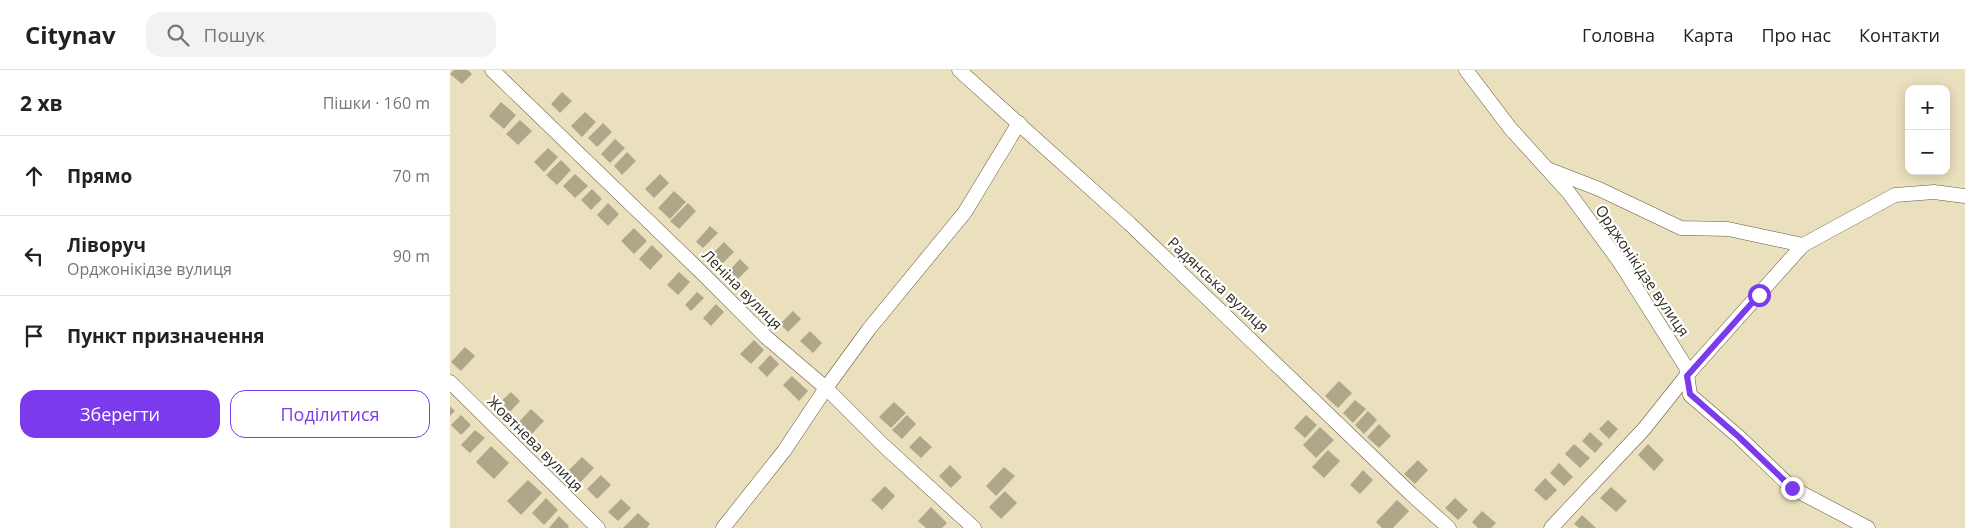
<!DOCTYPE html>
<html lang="uk">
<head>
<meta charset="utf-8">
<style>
  body { margin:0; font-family:"Open Sans",sans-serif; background:#f2f2f2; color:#222 }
  .controls { position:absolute; right:15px; top:15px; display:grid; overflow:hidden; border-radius:10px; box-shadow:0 2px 12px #0003 }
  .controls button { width:45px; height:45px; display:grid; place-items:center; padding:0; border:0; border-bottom:1px solid #e0e0e0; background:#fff; color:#222; font:25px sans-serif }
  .stop { position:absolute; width:15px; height:15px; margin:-11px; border:4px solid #7c3aed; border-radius:50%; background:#fff }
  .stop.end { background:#7c3aed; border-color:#fff; box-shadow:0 1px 5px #0008 }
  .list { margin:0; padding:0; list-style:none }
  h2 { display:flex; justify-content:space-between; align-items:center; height:65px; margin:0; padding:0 20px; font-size:21px }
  h2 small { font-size:16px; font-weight:400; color:#767676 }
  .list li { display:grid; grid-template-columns:32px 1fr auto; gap:15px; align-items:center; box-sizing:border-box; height:80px; padding:0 20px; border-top:1px solid #e0e0e0 }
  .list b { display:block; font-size:19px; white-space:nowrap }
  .list p { margin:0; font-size:16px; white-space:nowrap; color:#767676 }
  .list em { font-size:16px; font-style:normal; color:#767676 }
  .actions { display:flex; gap:10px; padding:15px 20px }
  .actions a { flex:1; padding:11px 0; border:1px solid #7c3aed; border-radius:15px; text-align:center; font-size:18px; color:#7c3aed }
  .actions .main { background:#7c3aed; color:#fff }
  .icon { flex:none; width:28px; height:28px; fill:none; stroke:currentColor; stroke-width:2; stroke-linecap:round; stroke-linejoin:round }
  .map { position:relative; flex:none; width:1515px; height:458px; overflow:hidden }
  header { display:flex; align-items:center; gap:30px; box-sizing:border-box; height:70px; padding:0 25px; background:#fff; border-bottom:1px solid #e0e0e0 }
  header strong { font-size:24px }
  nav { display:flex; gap:28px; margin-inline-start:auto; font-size:18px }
  .search { width:350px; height:45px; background:#f2f2f2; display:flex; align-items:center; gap:12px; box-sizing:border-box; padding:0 18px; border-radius:15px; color:#767676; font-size:19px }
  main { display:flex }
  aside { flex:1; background:#fff }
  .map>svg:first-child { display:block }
</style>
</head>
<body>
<header>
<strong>Citynav</strong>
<div class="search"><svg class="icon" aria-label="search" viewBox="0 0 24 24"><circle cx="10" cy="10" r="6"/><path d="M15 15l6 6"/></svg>Пошук</div>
<nav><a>Головна</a><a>Карта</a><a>Про нас</a><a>Контакти</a></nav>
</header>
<main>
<aside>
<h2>2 хв<small>Пішки · 160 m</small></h2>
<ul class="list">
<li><svg class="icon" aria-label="ahead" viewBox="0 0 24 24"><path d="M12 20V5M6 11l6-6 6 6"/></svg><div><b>Прямо</b></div><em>70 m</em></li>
<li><svg class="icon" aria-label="left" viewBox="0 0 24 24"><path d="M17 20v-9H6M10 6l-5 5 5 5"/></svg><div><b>Ліворуч</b><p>Орджонікідзе вулиця</p></div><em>90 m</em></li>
<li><svg class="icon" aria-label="arrive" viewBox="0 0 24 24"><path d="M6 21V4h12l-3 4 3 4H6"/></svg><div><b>Пункт призначення</b></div></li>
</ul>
<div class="actions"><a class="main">Зберегти</a><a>Поділитися</a></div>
</aside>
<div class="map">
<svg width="1515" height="458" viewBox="0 0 1515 458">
  <rect width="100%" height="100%" fill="#ebe0bd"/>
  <!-- building -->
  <g fill="#b0a78b">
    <polygon points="4,0 18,0 22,4 12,14 0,4"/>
    <polygon points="112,22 122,31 110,43 101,34"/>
    <polygon points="51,32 66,45 54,59 39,46"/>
    <polygon points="135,42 146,52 132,67 121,56"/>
    <polygon points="70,50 82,61 68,75 56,64"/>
    <polygon points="153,53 162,62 147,77 138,68"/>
    <polygon points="165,69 175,78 160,93 151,84"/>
    <polygon points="98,78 108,87 94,102 84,92"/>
    <polygon points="177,82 186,91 172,105 164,96"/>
    <polygon points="111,90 121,100 107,115 96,105"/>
    <polygon points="125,104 138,116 125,128 113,116"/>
    <polygon points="210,104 219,113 204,128 195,119"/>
    <polygon points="142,119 152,129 141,140 131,130"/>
    <polygon points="224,121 236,132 220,149 208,138"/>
    <polygon points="158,133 169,144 158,156 147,145"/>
    <polygon points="238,133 246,141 229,159 220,151"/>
    <polygon points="260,156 268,163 253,178 246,172"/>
    <polygon points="184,158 197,171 184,184 171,171"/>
    <polygon points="274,172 284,182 271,195 261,185"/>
    <polygon points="202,175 213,186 200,200 189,189"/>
    <polygon points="290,189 299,198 286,211 277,203"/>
    <polygon points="229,202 240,212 228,225 217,215"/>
    <polygon points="247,222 254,228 241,241 235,235"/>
    <polygon points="266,234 274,242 261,256 253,248"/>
    <polygon points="343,241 351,249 338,262 330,254"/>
    <polygon points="360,261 372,273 363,283 350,271"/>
    <polygon points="304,270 314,280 301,294 290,284"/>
    <polygon points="15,277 25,286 11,301 1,292"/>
    <polygon points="320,285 329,294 317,307 308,298"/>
    <polygon points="342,306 358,321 349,331 333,315"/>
    <polygon points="889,311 902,323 888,338 875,326"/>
    <polygon points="61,322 70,331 57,345 47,335"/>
    <polygon points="905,330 916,339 903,353 893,343"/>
    <polygon points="444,332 456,343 441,358 429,347"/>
    <polygon points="0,336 5,341 0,346"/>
    <polygon points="81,339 94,351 80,366 67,354"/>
    <polygon points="918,341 927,350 914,364 905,355"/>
    <polygon points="11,345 21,355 11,365 1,355"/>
    <polygon points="457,345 466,354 452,369 442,360"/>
    <polygon points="856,345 867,355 855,368 844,358"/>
    <polygon points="1158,350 1168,359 1159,369 1149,359"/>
    <polygon points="929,354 941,366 929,378 917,367"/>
    <polygon points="870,357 884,370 866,388 853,375"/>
    <polygon points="25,360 35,368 20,383 11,375"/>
    <polygon points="1140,362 1153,374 1145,383 1132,371"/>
    <polygon points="470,366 482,377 471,388 459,377"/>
    <polygon points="1124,374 1140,388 1130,398 1115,384"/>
    <polygon points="1198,374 1214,390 1204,401 1188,385"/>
    <polygon points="41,376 59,393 44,409 26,392"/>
    <polygon points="878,380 890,391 874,408 862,397"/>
    <polygon points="132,387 144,398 129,414 117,402"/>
    <polygon points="968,390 978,400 965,414 954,404"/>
    <polygon points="1109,393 1123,407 1114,416 1100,403"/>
    <polygon points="500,395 512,407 501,418 489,406"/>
    <polygon points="554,397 565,406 546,426 536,416"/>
    <polygon points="913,400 923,410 910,424 900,415"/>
    <polygon points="151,405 161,415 147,429 137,419"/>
    <polygon points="1095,408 1107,420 1096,431 1084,420"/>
    <polygon points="78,410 92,423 71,445 57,431"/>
    <polygon points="435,416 445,426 432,440 421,430"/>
    <polygon points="1161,417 1177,431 1166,442 1150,428"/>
    <polygon points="555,421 567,433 551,449 539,437"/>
    <polygon points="96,428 108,440 94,455 82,443"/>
    <polygon points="1005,428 1018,440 1008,450 995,438"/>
    <polygon points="171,429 181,438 168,451 158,442"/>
    <polygon points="947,430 959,441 943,458 932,458 926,452"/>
    <polygon points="481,437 497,453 492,458 476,458 468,451"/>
    <polygon points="1032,441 1046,453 1041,458 1028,458 1022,452"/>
    <polygon points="188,443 200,454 197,458 173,458"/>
    <polygon points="1132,445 1146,458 1129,458 1124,454"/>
    <polygon points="109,446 119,456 118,458 99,458"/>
  </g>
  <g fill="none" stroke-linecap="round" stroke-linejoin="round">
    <defs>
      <g id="minor">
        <polyline points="42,0 250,201 316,267 376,318 433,375 524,458"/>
        <polyline points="509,0 680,154 961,424 999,458"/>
        <polyline points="1016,0 1060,58 1119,123 1169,191 1236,297 1240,325 1289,367 1342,418 1418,458"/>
        <polyline points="1100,100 1149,119 1231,158 1278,159 1353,175 1445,125 1484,122 1515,126"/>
        <polyline points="0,312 148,458"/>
        <polyline points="273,458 334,381 376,318 419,259 515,142 569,53"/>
        <polyline points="1101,458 1194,359 1237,305 1353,175"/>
      </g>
    </defs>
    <!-- minor casing -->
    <use href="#minor" stroke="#645b3c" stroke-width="15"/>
    <!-- minor -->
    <use href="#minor" stroke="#fff" stroke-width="14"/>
  </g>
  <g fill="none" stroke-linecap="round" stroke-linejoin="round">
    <!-- route -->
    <polyline stroke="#7c3aed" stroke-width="6" points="1309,225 1237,306 1240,324 1289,367 1342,418"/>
  </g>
  <g text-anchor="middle" stroke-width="4.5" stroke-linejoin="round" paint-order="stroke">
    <!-- street labels -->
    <g font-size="15" fill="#312d1f" stroke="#fff">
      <text transform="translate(1192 201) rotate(56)" y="5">Орджонікідзе вулиця</text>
      <text transform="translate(768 215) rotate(43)" y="5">Радянська вулиця</text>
      <text transform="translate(292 220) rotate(45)" y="5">Леніна вулиця</text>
      <text transform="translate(85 374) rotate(45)" y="5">Жовтнева вулиця</text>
    </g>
  </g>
</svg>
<div class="controls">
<button>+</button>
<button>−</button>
</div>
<div class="stop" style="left:1309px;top:225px"></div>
<div class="stop end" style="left:1342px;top:418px"></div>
</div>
</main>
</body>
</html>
